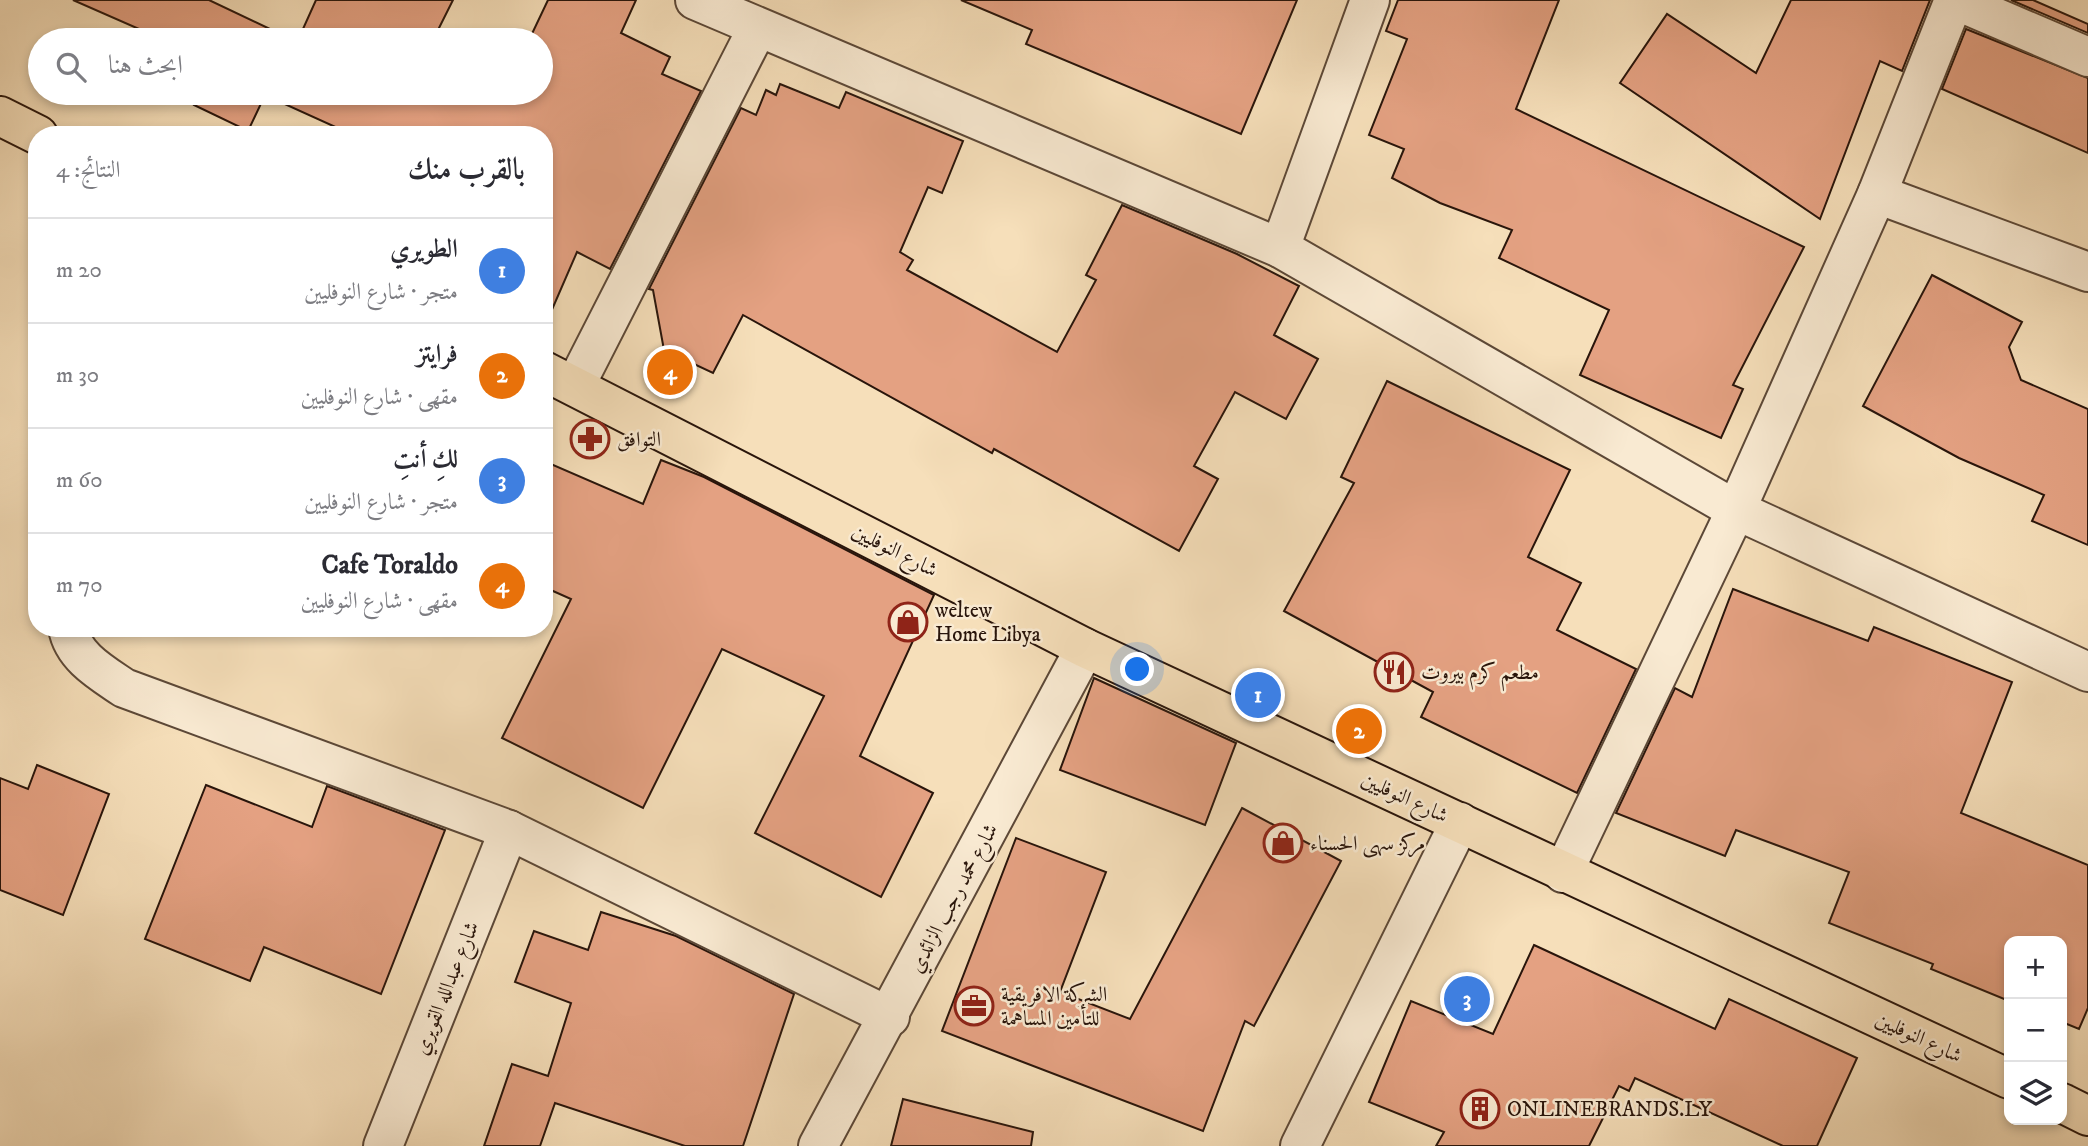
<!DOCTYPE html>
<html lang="ar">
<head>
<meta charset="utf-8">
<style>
  body { margin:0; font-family:"IM FELL DW Pica",Amiri,serif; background:#f2f2f3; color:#2b2b33; direction:rtl }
  .controls { position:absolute; right:21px; bottom:21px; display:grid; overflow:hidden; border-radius:14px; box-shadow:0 4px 10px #0003 }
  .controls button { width:63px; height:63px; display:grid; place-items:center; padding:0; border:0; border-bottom:2px solid #e1e1e2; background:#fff; color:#2b2b33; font:35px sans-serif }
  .you { position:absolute; left:1138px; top:670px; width:24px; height:24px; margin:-18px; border:5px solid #fff; border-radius:50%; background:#1a73e8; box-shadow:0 0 0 10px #1a73e833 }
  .badge { display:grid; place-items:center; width:46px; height:46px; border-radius:50%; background:#0b8043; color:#fff; font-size:23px; font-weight:700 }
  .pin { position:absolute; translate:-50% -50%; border:4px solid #fff; box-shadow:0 2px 7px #0006 }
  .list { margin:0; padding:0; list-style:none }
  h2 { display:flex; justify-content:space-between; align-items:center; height:91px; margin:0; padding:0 28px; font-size:30px }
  h2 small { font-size:23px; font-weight:400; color:#7c7c81 }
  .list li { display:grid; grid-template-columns:46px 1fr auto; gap:21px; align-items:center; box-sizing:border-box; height:105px; padding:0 28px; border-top:2px solid #e1e1e2 }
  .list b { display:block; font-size:26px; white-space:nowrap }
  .list p { margin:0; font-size:23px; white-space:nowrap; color:#7c7c81 }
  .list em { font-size:23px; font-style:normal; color:#7c7c81 }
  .icon { flex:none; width:38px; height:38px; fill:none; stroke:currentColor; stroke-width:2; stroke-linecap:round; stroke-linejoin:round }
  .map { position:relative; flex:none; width:2088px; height:1146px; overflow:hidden; direction:ltr }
  .search { position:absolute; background:#fff; box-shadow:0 4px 10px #0003; left:28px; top:28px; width:525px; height:77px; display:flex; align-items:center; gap:18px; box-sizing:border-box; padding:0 24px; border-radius:38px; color:#7c7c81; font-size:26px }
  .panel { position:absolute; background:#fff; box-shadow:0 4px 10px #0003; left:28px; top:126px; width:525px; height:511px; border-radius:28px; direction:rtl }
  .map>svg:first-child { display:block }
</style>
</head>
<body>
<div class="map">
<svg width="2088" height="1146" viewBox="0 0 2088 1146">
  <rect width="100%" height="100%" fill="#f6dfba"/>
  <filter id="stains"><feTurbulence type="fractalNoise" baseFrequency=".00286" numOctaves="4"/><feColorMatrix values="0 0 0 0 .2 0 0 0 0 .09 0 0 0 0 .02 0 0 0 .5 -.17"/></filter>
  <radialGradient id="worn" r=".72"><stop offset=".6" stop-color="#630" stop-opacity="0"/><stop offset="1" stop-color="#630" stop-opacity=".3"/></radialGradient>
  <!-- building -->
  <g fill="#e4a182" stroke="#29150b" stroke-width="2">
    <polygon points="73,0 209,0 293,40 164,40"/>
    <polygon points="316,0 453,0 433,40 298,40"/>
    <polygon points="548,0 636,0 621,33 670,57 662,74 701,91 610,269 577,252 544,328 544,135 353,135 265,95 248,131 194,105 200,93 489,93 502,99 505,93 541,93 541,40 529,40"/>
    <polygon points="961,0 1297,0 1241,134 1026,44 1032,30"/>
    <polygon points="1398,0 1559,0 1516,109 1804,247 1733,385 1743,389 1721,438 1580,375 1609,310 1499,258 1512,230 1440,203 1392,178 1404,149 1369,135 1407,39 1386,31"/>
    <polygon points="1791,0 1930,0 1902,71 1880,61 1820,219 1620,83 1667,14 1756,73"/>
    <polygon points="2011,0 2033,0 2088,24 2088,33"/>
    <polygon points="1966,29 2088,78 2088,153 1942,89"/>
    <polygon points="780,84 839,108 846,92 963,141 942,193 928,187 900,252 913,260 907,270 1057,352 1096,280 1086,275 1122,205 1237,254 1299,286 1274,335 1318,359 1286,419 1235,392 1194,466 1218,479 1179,551 994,449 992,453 743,315 713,373 664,350 653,290 649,289 741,108 756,115 766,90 776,95"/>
    <polygon points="1932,275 2022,322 2009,347 2021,380 2088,409 2088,545 2032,521 2044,495 1959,458 1863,406"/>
    <polygon points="1387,381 1570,470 1528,557 1581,583 1557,630 1636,669 1577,793 1421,717 1433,692 1284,611 1354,483 1341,477"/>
    <polygon points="661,460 704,477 934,595 860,756 933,793 881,897 755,833 824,696 722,649 643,808 502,738 571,599 544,587 544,461 643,504"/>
    <polygon points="1733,589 1868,641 1874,627 2012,682 1961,813 2088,865 2088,1008 2079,1029 2062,1022 2062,941 2009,941 2009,1001 1931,969 1933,964 1829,923 1849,872 1736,830 1725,856 1616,813 1675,688 1692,697"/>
    <polygon points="1094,678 1236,743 1205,825 1060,770"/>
    <polygon points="37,765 109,794 63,915 0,890 0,778 28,789"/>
    <polygon points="206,785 312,827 327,786 445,830 381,994 264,947 250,981 145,939"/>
    <polygon points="1242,808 1341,861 1254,1026 1245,1021 1203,1131 942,1031 1016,838 1106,872 1060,992 1130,1019"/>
    <polygon points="601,912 676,936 794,994 743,1146 685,1146 555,1103 540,1146 484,1146 512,1064 548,1076 571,1003 515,982 534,931 588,950"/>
    <polygon points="1534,945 1715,1029 1729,999 1857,1058 1817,1146 1783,1146 1635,1078 1629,1091 1619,1086 1589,1146 1436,1146 1444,1132 1369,1102 1411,1001 1493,1034"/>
    <polygon points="903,1099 1033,1132 1031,1146 891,1146"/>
  </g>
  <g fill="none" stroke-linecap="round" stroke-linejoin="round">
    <defs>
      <g id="minor">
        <polyline points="695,0 1280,248 1736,510 2088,672"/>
        <polyline points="1955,0 2088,57"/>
        <polyline points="1877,194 2088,272"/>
        <polyline points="1280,248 1370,0"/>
        <polyline points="575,386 757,29"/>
        <path d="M 68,628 C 73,657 102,673 124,688 L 509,830 L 890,1017"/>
        <polyline points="1563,873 1736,510 1877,194 1954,0"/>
        <polyline points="383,1146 509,830"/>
        <polyline points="818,1146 1085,648"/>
        <polyline points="1300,1146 1460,822"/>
      </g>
      <g id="major">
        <polyline points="0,116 38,135"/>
        <polyline points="544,371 1085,648 2009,1079"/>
        <polyline points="2062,1103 2088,1116"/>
      </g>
    </defs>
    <!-- minor casing -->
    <use href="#minor" stroke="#5c4837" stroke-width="42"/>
    <!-- major casing -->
    <use href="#major" stroke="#29150b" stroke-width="42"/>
    <!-- minor -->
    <use href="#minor" stroke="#f9ead2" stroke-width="38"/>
    <!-- major -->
    <use href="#major" stroke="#f6dfba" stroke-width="38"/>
  </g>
  <!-- icons -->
  <defs>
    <symbol id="pharmacy-ring" viewBox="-11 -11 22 22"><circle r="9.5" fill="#f9ead2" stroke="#8f2418" stroke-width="1.5"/><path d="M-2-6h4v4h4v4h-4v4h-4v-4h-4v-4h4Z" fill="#8f2418"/></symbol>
    <symbol id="shop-ring" viewBox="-11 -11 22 22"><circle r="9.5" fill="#f9ead2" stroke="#8f2418" stroke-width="1.5"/><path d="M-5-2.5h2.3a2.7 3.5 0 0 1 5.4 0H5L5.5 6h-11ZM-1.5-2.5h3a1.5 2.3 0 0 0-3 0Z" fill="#8f2418"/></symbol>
    <symbol id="restaurant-ring" viewBox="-11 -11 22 22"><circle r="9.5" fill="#f9ead2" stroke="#8f2418" stroke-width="1.5"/><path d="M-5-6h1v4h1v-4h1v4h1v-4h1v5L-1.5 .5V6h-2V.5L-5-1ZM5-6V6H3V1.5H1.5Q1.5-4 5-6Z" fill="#8f2418"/></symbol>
    <symbol id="office-ring" viewBox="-11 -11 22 22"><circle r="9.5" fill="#f9ead2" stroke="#8f2418" stroke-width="1.5"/><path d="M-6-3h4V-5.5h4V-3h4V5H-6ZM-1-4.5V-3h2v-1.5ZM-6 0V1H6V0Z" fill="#8f2418"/></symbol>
    <symbol id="building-ring" viewBox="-11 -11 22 22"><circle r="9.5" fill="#f9ead2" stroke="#8f2418" stroke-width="1.5"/><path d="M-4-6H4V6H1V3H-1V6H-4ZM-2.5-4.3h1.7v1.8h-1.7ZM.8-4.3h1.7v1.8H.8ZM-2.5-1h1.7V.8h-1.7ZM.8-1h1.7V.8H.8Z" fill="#8f2418"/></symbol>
  </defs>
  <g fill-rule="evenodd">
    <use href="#pharmacy-ring" x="568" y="417" width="44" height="44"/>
    <use href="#shop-ring" x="886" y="600" width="44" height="44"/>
    <use href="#restaurant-ring" x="1372" y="650" width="44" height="44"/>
    <use href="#shop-ring" x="1261" y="821" width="44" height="44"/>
    <use href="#office-ring" x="952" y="984" width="44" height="44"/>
    <use href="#building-ring" x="1458" y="1087" width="44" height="44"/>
  </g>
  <g text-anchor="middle" stroke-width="5" stroke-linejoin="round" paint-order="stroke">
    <!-- poi labels -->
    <g font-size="21" fill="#29150b" stroke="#f9ead2" text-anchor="start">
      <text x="617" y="446">التوافق</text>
      <text x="935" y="617">weltew<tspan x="935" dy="24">Home Libya</tspan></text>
      <text x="1421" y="679">مطعم كرم بيروت</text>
      <text x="1310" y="850">مركز سهى الحسناء</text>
      <text x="1001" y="1001">الشركة الافريقية<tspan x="1001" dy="24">للتأمين المساهمة</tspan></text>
      <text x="1507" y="1116">ONLINEBRANDS.LY</text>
    </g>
    <!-- street labels -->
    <g font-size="21" fill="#29150b" stroke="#f9ead2">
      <text transform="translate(895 550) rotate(27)" y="7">شارع النوفليين</text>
      <text transform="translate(1405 797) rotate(25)" y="7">شارع النوفليين</text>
      <text transform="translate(953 898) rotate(-62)" y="7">شارع محمد رجب الزائدي</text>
      <text transform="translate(446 988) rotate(-68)" y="7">شارع عبدالله القويري</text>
      <text transform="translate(1919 1037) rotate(25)" y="7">شارع النوفليين</text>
    </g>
  </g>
  <rect width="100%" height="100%" filter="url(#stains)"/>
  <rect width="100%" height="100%" fill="url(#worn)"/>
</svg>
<div class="controls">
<button>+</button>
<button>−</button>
<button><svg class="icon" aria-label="layers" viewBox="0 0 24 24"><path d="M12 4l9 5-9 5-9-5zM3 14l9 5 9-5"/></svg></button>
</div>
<div class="you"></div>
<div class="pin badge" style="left:1258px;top:695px;background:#3f7fe0">1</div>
<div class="pin badge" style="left:1359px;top:731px;background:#e8710a">2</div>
<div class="pin badge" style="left:1467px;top:999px;background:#3f7fe0">3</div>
<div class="pin badge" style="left:670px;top:372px;background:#e8710a">4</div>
<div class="search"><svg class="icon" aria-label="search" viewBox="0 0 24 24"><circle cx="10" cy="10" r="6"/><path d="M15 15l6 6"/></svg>ابحث هنا</div>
<section class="panel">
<h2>بالقرب منك<small>النتائج: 4</small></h2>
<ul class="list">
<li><span class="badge" style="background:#3f7fe0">1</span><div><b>الطويري</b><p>متجر · شارع النوفليين</p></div><em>20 m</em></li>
<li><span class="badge" style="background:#e8710a">2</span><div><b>فرايتز</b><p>مقهى · شارع النوفليين</p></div><em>30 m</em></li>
<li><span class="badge" style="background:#3f7fe0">3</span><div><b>لكِ أنتِ</b><p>متجر · شارع النوفليين</p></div><em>60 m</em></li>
<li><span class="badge" style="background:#e8710a">4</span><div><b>Cafe Toraldo</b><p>مقهى · شارع النوفليين</p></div><em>70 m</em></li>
</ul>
</section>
</div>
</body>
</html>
